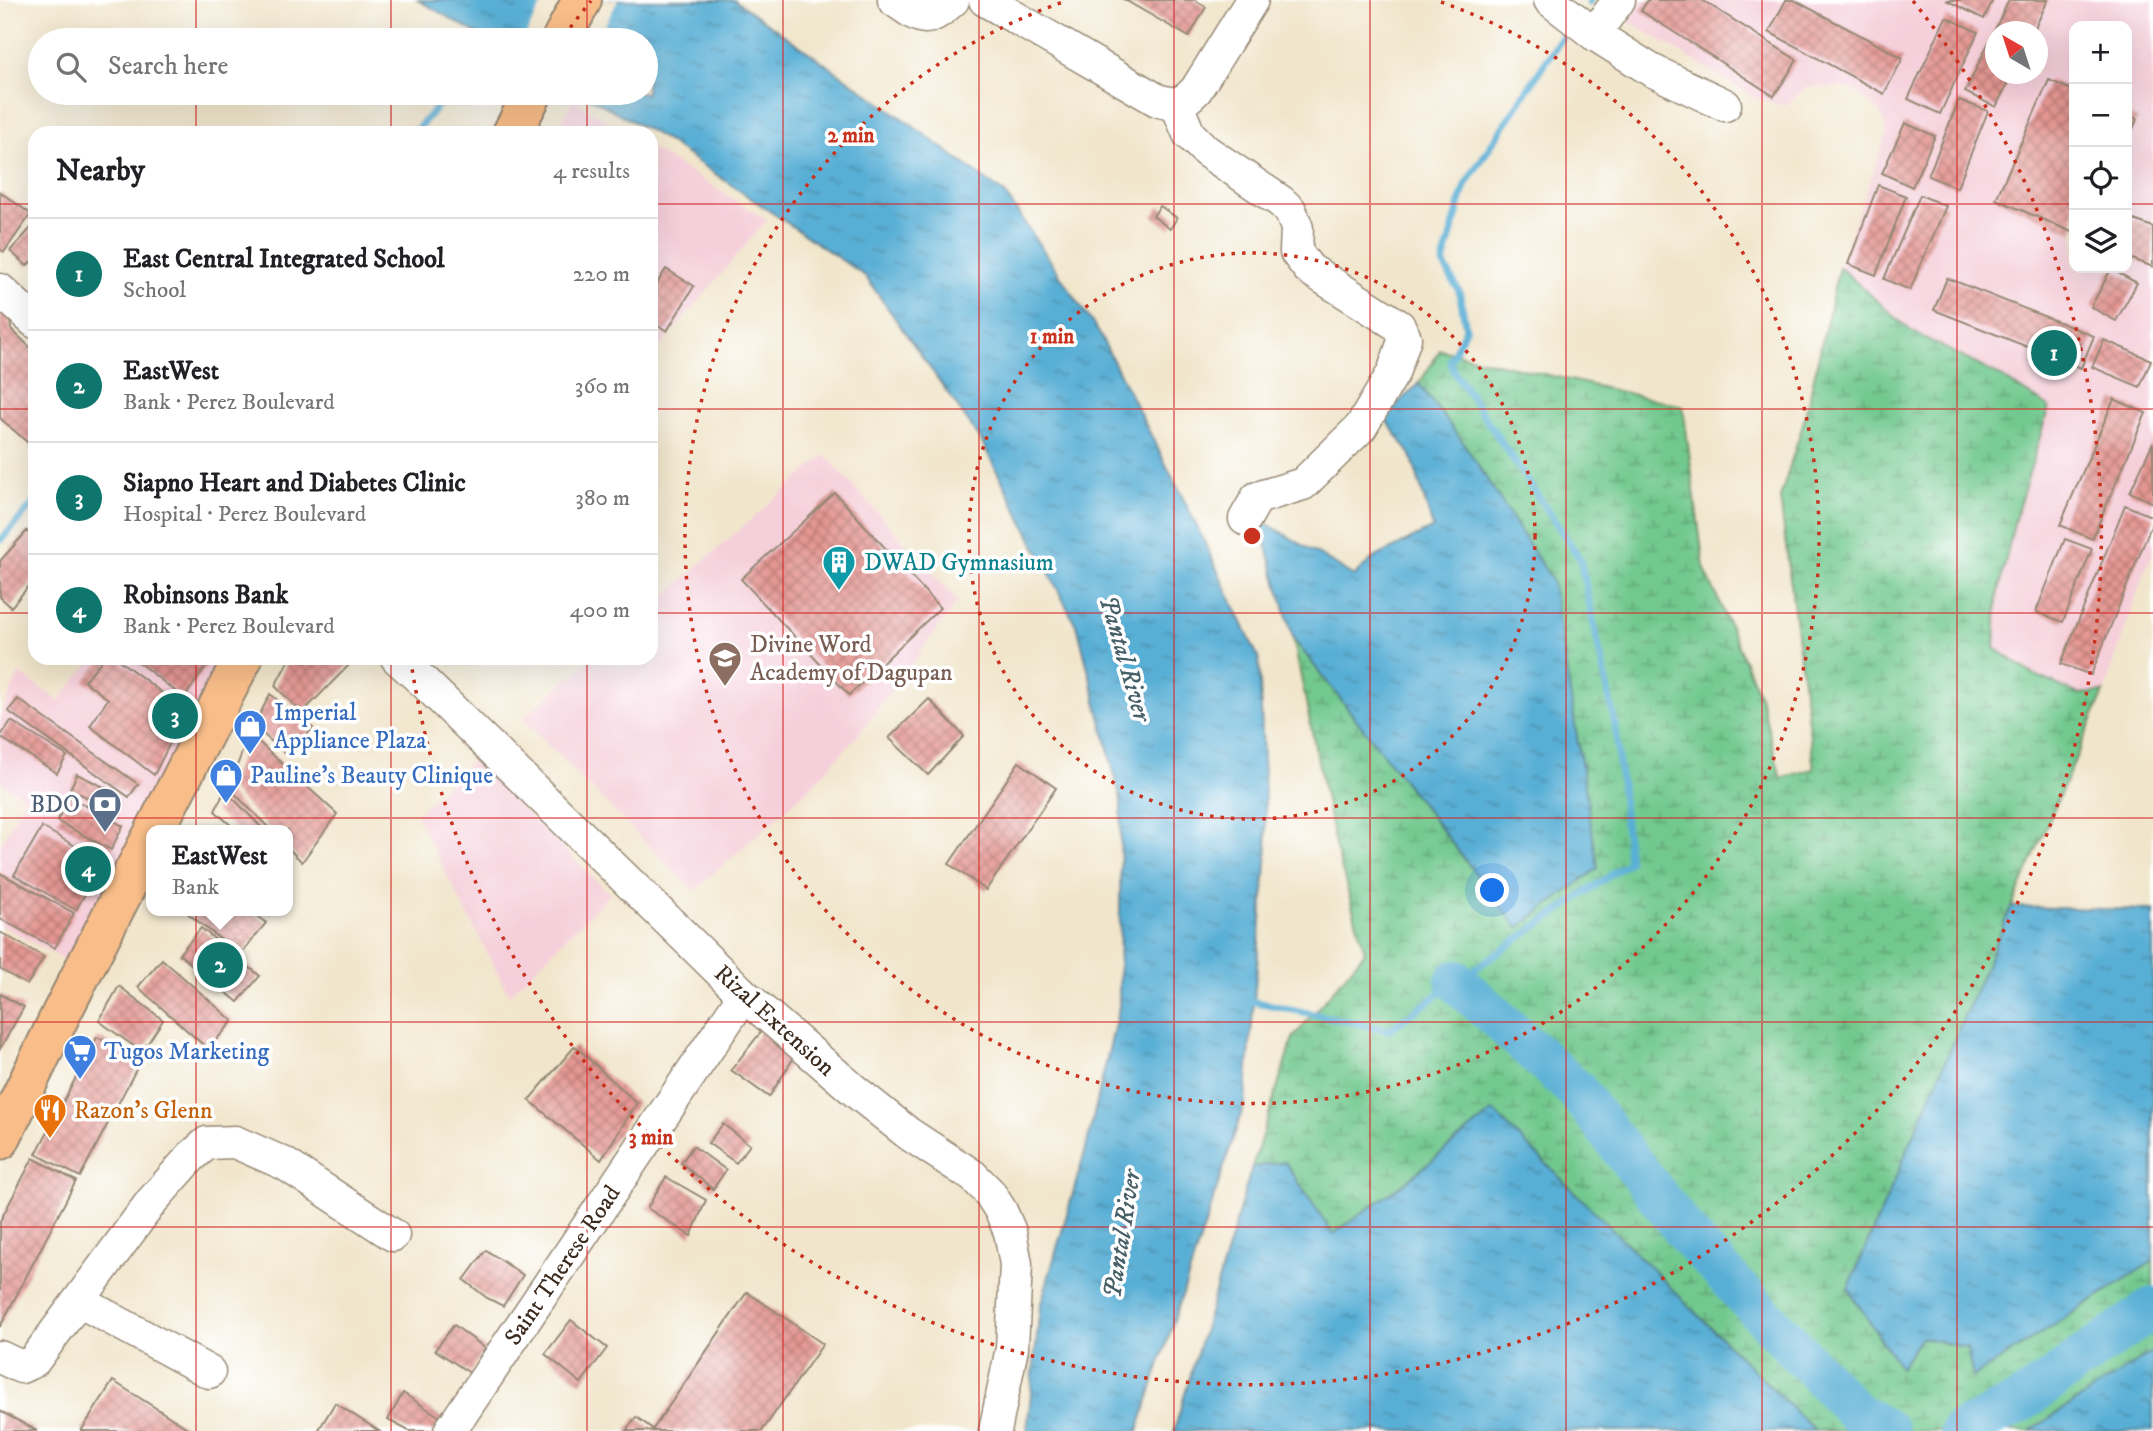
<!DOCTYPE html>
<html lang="en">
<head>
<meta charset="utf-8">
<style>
  body { margin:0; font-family:"IM FELL DW Pica",serif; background:#f2f2f2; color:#202124 }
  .controls { position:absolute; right:21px; top:21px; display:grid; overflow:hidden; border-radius:14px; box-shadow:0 7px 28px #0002 }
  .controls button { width:63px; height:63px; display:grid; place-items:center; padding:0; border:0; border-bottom:2px solid #e0e0e0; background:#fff; color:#202124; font:35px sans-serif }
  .compass { position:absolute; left:1985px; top:21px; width:63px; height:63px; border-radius:50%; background:#fff; box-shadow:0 7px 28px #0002; rotate:321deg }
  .you { position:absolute; left:1493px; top:891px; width:24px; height:24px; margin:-18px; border:5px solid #fff; border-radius:50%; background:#1a73e8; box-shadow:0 0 0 10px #1a73e833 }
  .badge { display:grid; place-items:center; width:46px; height:46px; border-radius:50%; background:#0f766e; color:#fff; font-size:23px; font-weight:700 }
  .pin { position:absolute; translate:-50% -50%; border:4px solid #fff; box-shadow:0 2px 7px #0006 }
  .popup { position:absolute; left:146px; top:825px; width:147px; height:91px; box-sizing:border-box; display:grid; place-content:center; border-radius:14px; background:#fff; filter:drop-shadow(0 2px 5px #0005); font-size:23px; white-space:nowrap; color:#757577 }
  .popup b { font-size:26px; color:#202124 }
  .popup::after { content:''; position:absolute; left:50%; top:100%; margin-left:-14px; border:14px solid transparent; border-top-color:#fff }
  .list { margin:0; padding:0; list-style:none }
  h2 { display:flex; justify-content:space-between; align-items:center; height:91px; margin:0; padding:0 28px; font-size:30px }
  h2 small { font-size:23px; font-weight:400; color:#757577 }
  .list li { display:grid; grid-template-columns:46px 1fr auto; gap:21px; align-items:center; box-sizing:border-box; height:112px; padding:0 28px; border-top:2px solid #e0e0e0 }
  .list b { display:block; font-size:26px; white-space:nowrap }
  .list p { margin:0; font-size:23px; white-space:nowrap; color:#757577 }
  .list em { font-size:23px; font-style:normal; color:#757577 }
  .icon { flex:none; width:38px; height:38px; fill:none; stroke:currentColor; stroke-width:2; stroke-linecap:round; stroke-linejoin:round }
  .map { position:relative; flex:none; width:2153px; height:1431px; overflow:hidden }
  .search { position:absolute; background:#fff; box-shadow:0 7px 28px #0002; left:28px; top:28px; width:630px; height:77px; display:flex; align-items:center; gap:18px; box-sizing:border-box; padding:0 24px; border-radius:38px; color:#757577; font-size:26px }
  .panel { position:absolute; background:#fff; box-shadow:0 7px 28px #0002; left:28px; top:126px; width:630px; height:539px; border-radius:21px }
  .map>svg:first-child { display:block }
</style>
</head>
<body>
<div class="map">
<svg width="2153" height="1431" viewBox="0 0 2153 1431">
  <defs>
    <pattern id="wetland-marsh" width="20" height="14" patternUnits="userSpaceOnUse" patternTransform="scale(1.75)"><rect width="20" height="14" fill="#72c98f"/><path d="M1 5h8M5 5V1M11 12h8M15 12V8" fill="none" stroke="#5fa374"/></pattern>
    <pattern id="water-ripples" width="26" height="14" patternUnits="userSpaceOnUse" patternTransform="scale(1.75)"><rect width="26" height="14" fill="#59afd5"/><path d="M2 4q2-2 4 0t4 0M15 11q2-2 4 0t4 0" fill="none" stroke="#4b8fac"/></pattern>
    <pattern id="building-cross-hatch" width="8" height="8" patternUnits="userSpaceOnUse" patternTransform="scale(1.75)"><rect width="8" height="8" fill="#e49793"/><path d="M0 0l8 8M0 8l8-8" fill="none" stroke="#ba7b77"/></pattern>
  </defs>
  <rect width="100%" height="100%" fill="#fff"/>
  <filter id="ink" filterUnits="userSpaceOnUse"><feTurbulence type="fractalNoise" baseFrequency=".0143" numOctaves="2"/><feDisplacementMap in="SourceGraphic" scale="14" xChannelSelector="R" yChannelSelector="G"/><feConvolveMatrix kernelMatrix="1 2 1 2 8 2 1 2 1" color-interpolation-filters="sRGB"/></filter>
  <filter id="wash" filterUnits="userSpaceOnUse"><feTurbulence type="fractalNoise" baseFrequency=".00686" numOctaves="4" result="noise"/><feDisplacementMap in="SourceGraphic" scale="28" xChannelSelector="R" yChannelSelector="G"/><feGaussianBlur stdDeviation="1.57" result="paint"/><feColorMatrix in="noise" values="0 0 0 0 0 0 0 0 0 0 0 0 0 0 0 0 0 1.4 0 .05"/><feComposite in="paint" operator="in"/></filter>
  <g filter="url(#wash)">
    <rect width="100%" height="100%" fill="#f1e6cc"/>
    <!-- built -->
    <g fill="#f5cfda" fill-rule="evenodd">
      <path d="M 1641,0 L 2153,0 L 2153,553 L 2144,573 L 2104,692 L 2078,694 L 2031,673 L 1995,648 L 1997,600 L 2014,523 L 2048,407 L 1998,375 L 1911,331 L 1839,267 L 1887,133 L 1879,111 L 1851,88 L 1807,87 L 1785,106 L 1756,98 L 1628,21 ZM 2074,26 L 2127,26 L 2127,268 L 2074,268 ZM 1996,32 L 2038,32 L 2038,74 L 1996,74 Z"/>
      <polygon points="573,100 627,133 555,133"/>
      <polygon points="651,148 767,220 651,357"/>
      <polygon points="825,455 958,601 858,735 809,789 694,891 522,719 592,658 651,658 651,607"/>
      <polygon points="94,658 229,658 68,962 0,925 0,846 25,798 0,781 0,716 19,673 59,701"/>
      <polygon points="472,760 610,894 509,995 416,815"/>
    </g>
    <!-- wetland -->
    <polygon fill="url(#wetland-marsh)" stroke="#567a56" stroke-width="2" points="1839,267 1911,331 1998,375 2049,407 2014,523 1997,600 1995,648 2031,673 2078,694 2104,692 1848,1289 1901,1367 1921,1337 1967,1348 1973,1377 2153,1261 2153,1351 2030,1431 1815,1431 1493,1112 1403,1184 1333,1234 1285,1162 1252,1167 1293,1038 1365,952 1335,845 1293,638 1518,927 1465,445 1419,384 1440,350 1683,406 1704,567 1760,697 1781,778 1814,769 1780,498 1805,417"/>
    <!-- water -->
    <g fill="url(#water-ripples)" stroke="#4a6c7a" stroke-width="2">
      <polygon points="418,0 734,0 887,107 1005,194 1099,333 1192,516 1259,659 1267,853 1245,1102 1138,1431 1027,1431 1040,1307 1086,1148 1119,1007 1121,800 1078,629 981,440 865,276 664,139 582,93 646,93 646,40 488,40"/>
      <polygon points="1419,384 1465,445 1552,580 1598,868 1518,928 1293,638 1259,519 1354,576 1372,559 1433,528 1411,455 1383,416"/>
      <polygon points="2011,907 2153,910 2153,1261 1973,1377 1967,1348 1921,1337 1900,1368 1848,1289"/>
      <polygon points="1493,1111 1815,1431 1174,1431 1252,1167 1285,1162 1333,1234 1403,1184"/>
      <polygon points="2153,1351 2153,1431 2030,1431"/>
    </g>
    <!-- pier -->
    <polygon fill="#f1e6cc" points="544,0 618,0 597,40 523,40"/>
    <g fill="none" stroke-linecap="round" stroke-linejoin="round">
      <!-- stream -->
      <g stroke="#59afd5" stroke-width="7">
        <polyline points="1589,3 1590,0"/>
        <polyline points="414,133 449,93"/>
        <polyline points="0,541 35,502"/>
        <path d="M 1247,1000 L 1389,1030 C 1468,972 1549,919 1629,862 L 1615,724 L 1580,559 L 1453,370 L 1450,361 L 1466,328 L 1459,291 L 1443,263 L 1465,185 L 1564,34"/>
      </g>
      <!-- river -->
      <g stroke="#59afd5" stroke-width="42">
        <polyline points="1456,981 1576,1090 1691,1239 1856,1413 1888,1431"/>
        <polyline points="1961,1431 2019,1403 2153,1308"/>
      </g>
    </g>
    <g id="blocks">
      <!-- building -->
      <g fill="url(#building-cross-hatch)">
        <polygon points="1125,0 1195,0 1206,7 1189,37"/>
        <polygon points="1648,0 1702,0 1797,60 1774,96 1641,11"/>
        <polygon points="1786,0 1794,0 1903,58 1884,94 1769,32"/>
        <polygon points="1946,0 1993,0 1984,19"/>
        <polygon points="2009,0 2048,0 2033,32 1996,32 1996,74 2012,74 1996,107 1965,92"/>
        <polygon points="1946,17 1978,32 1940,114 1908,99"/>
        <polygon points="2049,80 2074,91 2074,233 1996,199"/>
        <polygon points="1959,100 1988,111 1957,188 1928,176"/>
        <polygon points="2127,114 2137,119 2127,143"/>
        <polygon points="1905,123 1935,136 1912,187 1882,173"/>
        <polygon points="1878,185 1906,196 1876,275 1848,264"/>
        <polygon points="0,192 31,214 4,252 0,249"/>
        <polygon points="1920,195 1946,206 1910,290 1884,279"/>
        <polygon points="1160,206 1177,218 1170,229 1153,216"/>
        <polygon points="2134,220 2153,227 2153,267 2127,257 2127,238"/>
        <polygon points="31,228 35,232 35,258 27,266 10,251"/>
        <polygon points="666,269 694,286 667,331 651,321 651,293"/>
        <polygon points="2111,269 2137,283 2116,321 2091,307"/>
        <polygon points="1947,278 2094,336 2081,368 1934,310"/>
        <polygon points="0,305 10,318 11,329 35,352 35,449 0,418"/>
        <polygon points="2104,340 2151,360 2140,387 2092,367"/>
        <polygon points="2114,399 2146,413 2092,539 2060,525"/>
        <polygon points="2153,442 2153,503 2130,492"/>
        <polygon points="835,493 940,608 849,695 741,579"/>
        <polygon points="2125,505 2153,517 2153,521 2091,675 2061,664"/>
        <polygon points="27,531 35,539 35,579 11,607 0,597 0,561"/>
        <polygon points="2065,539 2092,549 2063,622 2036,612"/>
        <polygon points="104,658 116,658 186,711 154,775 90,726 108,699 84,681"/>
        <polygon points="133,658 212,658 184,698"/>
        <polygon points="290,658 350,658 353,661 302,713 275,686"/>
        <polygon points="270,694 313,728 288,756 254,726"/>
        <polygon points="18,699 138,784 129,797 8,711"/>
        <polygon points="929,699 964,736 928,775 889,738"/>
        <polygon points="11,721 67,756 57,773 0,737"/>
        <polygon points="249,733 337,814 302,862 288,848 288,830 271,830 229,788"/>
        <polygon points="1019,762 1056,788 986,890 949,864"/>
        <polygon points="77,774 110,790 103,805 70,789"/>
        <polygon points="225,790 264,830 236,830 215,811"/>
        <polygon points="70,797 123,826 111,850 57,821"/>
        <polygon points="42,827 103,862 76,910 14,875"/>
        <polygon points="0,873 74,913 55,948 0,919"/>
        <polygon points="185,911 251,911 266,923 240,955"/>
        <polygon points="201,928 260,976 238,1002 179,954"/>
        <polygon points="0,932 44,957 27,985 0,969"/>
        <polygon points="162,959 233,1021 208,1049 138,987"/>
        <polygon points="119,986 163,1020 142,1052 99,1021"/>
        <polygon points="0,994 24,1007 0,1049"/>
        <polygon points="768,1023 798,1051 769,1097 731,1070"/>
        <polygon points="97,1037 141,1060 80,1177 36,1154"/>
        <polygon points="575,1046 637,1103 601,1160 529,1100"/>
        <polygon points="723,1124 750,1145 736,1163 708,1143"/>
        <polygon points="693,1146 726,1170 713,1189 681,1163"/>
        <polygon points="33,1158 76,1181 0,1327 0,1221"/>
        <polygon points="666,1177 706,1200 691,1236 647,1208"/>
        <polygon points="486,1250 523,1275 503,1306 487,1298 464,1280"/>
        <polygon points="747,1292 823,1344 762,1431 626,1431 636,1417 653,1429"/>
        <polygon points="571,1320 607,1348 581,1383 545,1354"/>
        <polygon points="454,1325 485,1348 470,1373 435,1350"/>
        <polygon points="113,1381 192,1431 81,1431"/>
        <polygon points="403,1393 443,1419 434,1431 409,1431 388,1420"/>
        <polygon points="335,1403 379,1431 318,1431"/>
        <polygon points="0,1411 37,1431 0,1431"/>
      </g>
    </g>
  </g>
  <g filter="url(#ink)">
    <use href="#blocks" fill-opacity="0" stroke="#968875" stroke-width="2"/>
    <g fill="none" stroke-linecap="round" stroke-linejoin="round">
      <defs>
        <g id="minor">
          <path d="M 894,0 C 923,20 925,25 953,0"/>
          <path d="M 985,0 L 1157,100 C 1176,106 1183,104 1196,90 L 1252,0"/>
          <polyline points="1550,0 1594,34 1651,70 1725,105"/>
          <polyline points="1594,34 1619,0"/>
          <polyline points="1176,103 1189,134 1206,151 1280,201 1290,210 1297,228 1296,252 1309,269 1399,326 1405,338 1393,373 1361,427 1303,484 1257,498 1245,519"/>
          <polyline points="0,290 35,322"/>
          <polyline points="397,658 426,684 744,995 855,1091 909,1134 973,1176 989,1192 1001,1211 1010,1232 1016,1264 1012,1348 995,1431"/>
          <polyline points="79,1301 209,1372"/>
          <polyline points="0,1357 21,1367 34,1361 152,1201 191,1157 207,1143 235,1142 285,1164 393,1235"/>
          <polyline points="450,1431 744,995"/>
        </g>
        <g id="major">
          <polyline points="561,40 582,0"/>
          <polyline points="512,133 533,93"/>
          <polyline points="155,830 243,658"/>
          <polyline points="0,1140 62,1012 152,836"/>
        </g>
      </defs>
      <!-- minor casing -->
      <use href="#minor" stroke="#968875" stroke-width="35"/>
      <!-- major casing -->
      <use href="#major" stroke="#968875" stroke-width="42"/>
      <!-- minor -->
      <use href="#minor" stroke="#fff" stroke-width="32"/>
      <!-- major -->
      <use href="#major" stroke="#f8bd89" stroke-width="38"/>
    </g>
  </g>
  <!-- grid -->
  <path fill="none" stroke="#d62828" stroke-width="2" stroke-opacity="0.55" d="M 196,0 L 196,40M 391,0 L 391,40M 587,0 L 587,40M 783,0 L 783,1431M 979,0 L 979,1431M 1174,0 L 1174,1431M 1370,0 L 1370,1431M 1566,0 L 1566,1431M 1762,0 L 1762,1431M 1957,0 L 1957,1431M 196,93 L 196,133M 391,93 L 391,133M 587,93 L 587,133M 0,204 L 35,204M 651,204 L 2074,204M 2127,204 L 2153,204M 0,409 L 35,409M 651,409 L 2153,409M 0,613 L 35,613M 651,613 L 2153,613M 196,658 L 196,1431M 391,658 L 391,1431M 587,658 L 587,1431M 0,818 L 2153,818M 0,1022 L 2153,1022M 0,1227 L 2153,1227"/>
  <!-- distance rings -->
  <g fill="none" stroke="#c8321e" stroke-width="3.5" stroke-dasharray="3.5 7">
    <circle cx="1252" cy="536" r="283"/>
    <path d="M1441 2A567 567 0 1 1 1063 2"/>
    <path d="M564 36A850 850 0 0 1 591 1M1913 1A850 850 0 1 1 411 662"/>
  </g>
  <!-- icons -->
  <defs>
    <symbol id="building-pin" viewBox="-11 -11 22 30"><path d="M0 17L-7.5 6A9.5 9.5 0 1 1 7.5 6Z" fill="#0f9aa8" stroke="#fff"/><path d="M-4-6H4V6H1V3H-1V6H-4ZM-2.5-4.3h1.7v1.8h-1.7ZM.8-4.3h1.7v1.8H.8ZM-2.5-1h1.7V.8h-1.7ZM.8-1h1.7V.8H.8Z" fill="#fff"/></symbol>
    <symbol id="school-pin" viewBox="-11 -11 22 30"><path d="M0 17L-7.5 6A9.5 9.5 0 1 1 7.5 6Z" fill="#8d6e63" stroke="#fff"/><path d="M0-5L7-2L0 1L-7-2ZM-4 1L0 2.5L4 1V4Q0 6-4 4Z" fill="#fff"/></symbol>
    <symbol id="shop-pin" viewBox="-11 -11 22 30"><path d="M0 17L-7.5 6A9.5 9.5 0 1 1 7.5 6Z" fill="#3f7fe0" stroke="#fff"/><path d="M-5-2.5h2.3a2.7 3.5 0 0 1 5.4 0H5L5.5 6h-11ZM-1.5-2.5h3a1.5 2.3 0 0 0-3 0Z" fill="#fff"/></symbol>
    <symbol id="bank-pin" viewBox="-11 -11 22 30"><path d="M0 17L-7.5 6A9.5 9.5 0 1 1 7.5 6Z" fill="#5c6f8a" stroke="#fff"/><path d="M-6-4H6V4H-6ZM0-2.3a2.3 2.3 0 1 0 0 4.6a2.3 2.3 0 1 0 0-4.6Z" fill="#fff"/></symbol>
    <symbol id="supermarket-pin" viewBox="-11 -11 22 30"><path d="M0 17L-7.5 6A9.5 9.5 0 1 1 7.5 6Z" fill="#3f7fe0" stroke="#fff"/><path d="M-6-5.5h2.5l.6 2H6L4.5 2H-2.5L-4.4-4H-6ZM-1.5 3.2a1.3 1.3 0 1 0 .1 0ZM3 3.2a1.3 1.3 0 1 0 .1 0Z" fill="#fff"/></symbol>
    <symbol id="restaurant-pin" viewBox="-11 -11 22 30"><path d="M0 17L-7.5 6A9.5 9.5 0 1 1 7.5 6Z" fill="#e8710a" stroke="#fff"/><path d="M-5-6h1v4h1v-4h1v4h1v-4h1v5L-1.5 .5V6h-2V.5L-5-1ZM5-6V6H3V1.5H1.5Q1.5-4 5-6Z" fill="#fff"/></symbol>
  </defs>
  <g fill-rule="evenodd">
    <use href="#building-pin" x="820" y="543" width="38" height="52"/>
    <use href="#school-pin" x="706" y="639" width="38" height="52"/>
    <use href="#shop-pin" x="231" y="707" width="38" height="52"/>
    <use href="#shop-pin" x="207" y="756" width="38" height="52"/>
    <use href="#bank-pin" x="86" y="785" width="38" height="52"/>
    <use href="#supermarket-pin" x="61" y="1032" width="38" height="52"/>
    <use href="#restaurant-pin" x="31" y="1091" width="38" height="52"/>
  </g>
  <g text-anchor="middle" stroke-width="7" stroke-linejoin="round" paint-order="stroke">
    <!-- culture labels -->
    <g font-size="24" fill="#0d838f" stroke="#fff" text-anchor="start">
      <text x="864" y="570">DWAD Gymnasium</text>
    </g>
    <!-- education labels -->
    <g font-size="24" fill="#785e54" stroke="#fff" text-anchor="start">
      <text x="750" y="652">Divine Word<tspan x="750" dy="28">Academy of Dagupan</tspan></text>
    </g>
    <!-- shop labels -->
    <g font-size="24" fill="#366cbe" stroke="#fff" text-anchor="start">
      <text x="274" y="720">Imperial<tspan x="274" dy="28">Appliance Plaza</tspan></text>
      <text x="250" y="783">Pauline's Beauty Clinique</text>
      <text x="104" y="1059">Tugos Marketing</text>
    </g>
    <!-- service labels -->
    <g font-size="24" fill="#4e5e75" stroke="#fff" text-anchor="end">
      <text x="80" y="812">BDO</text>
    </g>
    <!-- street labels -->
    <g font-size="24" fill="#3b2a1e" stroke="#fff">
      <text transform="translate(775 1020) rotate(42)" y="8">Rizal Extension</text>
      <text transform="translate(562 1265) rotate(-56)" y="8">Saint Therese Road</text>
    </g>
    <!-- food labels -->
    <g font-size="24" fill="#c56008" stroke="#fff" text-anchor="start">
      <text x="74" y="1118">Razon's Glenn</text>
    </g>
    <!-- water labels -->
    <g font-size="26" font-style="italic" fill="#475f67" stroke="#fff">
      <text transform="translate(1126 658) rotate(74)" y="9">Pantal River</text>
      <text transform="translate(1121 1234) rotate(-81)" y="9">Pantal River</text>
    </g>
  </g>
  <circle cx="1252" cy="536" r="10" fill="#c8321e" stroke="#fff" stroke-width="3.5"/>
  <g font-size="21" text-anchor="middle" font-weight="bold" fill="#c8321e" stroke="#fff" stroke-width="7" stroke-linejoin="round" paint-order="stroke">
    <text x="851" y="142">2 min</text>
    <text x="1052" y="343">1 min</text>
    <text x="651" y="1144">3 min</text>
  </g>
</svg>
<div class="controls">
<button>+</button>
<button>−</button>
<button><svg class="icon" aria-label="locate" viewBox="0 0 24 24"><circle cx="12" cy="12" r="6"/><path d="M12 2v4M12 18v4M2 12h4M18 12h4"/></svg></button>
<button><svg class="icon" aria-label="layers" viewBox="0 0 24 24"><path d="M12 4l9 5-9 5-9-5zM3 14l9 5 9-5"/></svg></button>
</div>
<svg class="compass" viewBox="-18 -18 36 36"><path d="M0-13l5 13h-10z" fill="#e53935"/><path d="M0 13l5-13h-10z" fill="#757577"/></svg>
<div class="you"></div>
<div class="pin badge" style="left:2054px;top:353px">1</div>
<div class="pin badge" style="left:220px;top:965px">2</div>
<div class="popup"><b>EastWest</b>Bank</div>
<div class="pin badge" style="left:175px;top:716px">3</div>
<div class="pin badge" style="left:88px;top:869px">4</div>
<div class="search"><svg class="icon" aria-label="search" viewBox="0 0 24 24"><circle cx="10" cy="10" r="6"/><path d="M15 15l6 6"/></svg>Search here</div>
<section class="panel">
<h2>Nearby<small>4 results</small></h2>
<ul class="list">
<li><span class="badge">1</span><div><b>East Central Integrated School</b><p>School</p></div><em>220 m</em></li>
<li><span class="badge">2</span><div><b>EastWest</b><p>Bank · Perez Boulevard</p></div><em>360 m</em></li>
<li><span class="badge">3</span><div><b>Siapno Heart and Diabetes Clinic</b><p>Hospital · Perez Boulevard</p></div><em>380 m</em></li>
<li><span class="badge">4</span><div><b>Robinsons Bank</b><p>Bank · Perez Boulevard</p></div><em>400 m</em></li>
</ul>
</section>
</div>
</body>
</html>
